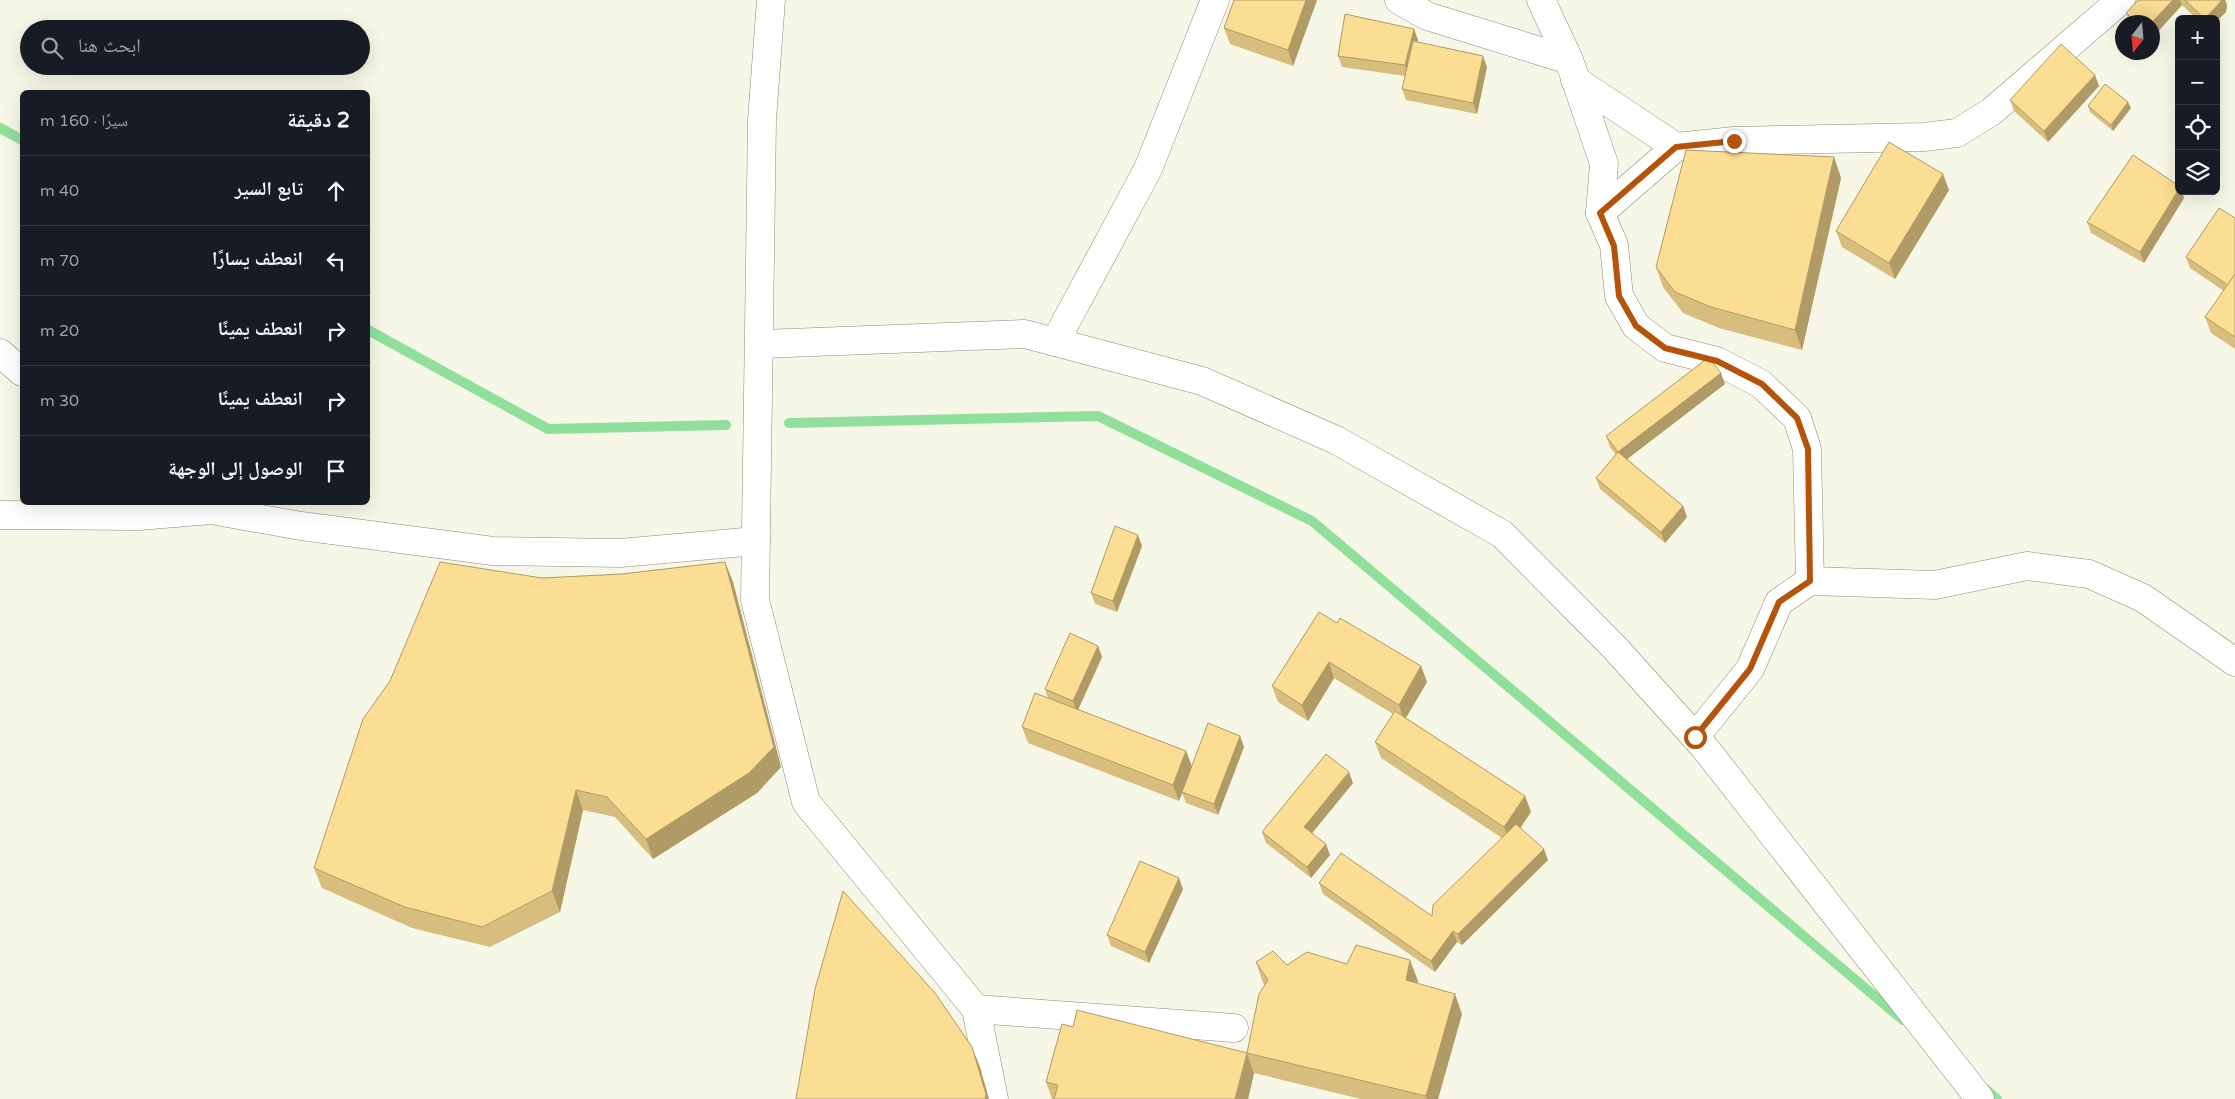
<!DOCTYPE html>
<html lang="ar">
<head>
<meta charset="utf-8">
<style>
  body { margin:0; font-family:"Varela Round","Noto Naskh Arabic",sans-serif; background:#242831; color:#f1f3f6; direction:rtl }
  .controls { position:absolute; right:15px; top:15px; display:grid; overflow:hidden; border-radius:8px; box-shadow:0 5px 20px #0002 }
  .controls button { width:45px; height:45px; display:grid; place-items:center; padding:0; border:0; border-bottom:1px solid #363941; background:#171b24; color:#f1f3f6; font:25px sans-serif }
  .compass { position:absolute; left:2115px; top:15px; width:45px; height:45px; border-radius:50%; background:#171b24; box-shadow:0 5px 20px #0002; rotate:196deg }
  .stop { position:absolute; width:15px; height:15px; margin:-11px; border:4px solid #b45309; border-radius:50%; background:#fff }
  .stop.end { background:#b45309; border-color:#fff; box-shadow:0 1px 5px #0008 }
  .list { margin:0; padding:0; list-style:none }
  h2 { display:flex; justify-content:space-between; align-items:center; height:65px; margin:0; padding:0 20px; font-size:21px }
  h2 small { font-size:16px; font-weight:400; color:#9ea1a6 }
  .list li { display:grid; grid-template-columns:32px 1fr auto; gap:15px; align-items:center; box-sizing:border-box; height:70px; padding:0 20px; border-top:1px solid #363941 }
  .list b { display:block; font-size:19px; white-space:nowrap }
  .list em { font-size:16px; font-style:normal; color:#9ea1a6 }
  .icon { flex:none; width:28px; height:28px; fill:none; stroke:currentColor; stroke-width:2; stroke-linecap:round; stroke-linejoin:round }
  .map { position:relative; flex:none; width:2235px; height:1099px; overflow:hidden; direction:ltr }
  .search { position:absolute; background:#171b24; box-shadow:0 5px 20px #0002; left:20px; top:20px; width:350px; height:55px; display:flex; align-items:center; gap:12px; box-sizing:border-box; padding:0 18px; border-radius:28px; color:#9ea1a6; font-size:19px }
  .panel { position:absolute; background:#171b24; box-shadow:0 5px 20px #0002; left:20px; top:90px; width:350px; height:415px; border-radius:8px; direction:rtl }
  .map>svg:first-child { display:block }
</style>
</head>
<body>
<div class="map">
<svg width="2235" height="1099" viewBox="0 0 2235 1099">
  <rect width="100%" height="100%" fill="#f6f7e6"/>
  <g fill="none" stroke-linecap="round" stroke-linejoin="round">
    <!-- stream -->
    <g stroke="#90e09c" stroke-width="10">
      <polyline points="0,128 22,140"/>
      <polyline points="368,330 548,429 726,425"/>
      <polyline points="789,423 1098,416 1312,521 1903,1020"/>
      <polyline points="1983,1087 1997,1099"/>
    </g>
    <defs>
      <g id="street">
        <polyline points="771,0 762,120 755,600 806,802 976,1009 994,1099"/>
        <polyline points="1399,0 1427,16 1569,60"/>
        <polyline points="1541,0 1569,60 1604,164 1600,213 1614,245 1619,296 1636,326 1665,348 1717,361 1761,384 1797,418 1807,449 1810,581"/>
        <polyline points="1575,80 1676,147"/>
        <polyline points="1600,213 1676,147 1734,141 1924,137 1957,133 1991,112 2121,0"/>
        <polyline points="1055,342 1148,169 1215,0"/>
        <polyline points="759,344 1025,334 1202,381 1336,440 1502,534 1615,648 1705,748 1980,1099"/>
        <polyline points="0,353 22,372"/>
        <polyline points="0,515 139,516 211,510 301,526 493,551 620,553 756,541"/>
        <polyline points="1695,737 1750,669 1779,602 1810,581 1935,585 2027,566 2089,574 2143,598 2235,662"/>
        <polyline points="976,1009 1234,1028"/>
      </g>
    </defs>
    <!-- street casing -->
    <use href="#street" stroke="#8a8a7b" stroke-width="29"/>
    <!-- street -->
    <use href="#street" stroke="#fff" stroke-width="28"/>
  </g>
  <!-- wall -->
  <g fill="#d8be7e">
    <polygon points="1234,0 1317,0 1293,66 1230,44 1224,28"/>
    <polygon points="2138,0 2225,0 2227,5 2226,12 2216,19 2197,19 2182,5 2152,38 2152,22 2130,22 2126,13"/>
    <polygon points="1414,29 1418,40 1418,42 1487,67 1477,114 1406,100 1402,89 1405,76 1342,67 1338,56"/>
    <polygon points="2099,86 2048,142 2014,111 2010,100"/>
    <polygon points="2088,106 2131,108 2113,131 2090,112"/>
    <polygon points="1834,157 1841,178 1802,350 1719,328 1683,313 1663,287 1656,267"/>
    <polygon points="1949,190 1895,279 1842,247 1836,231"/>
    <polygon points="2184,198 2144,263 2091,233 2087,222"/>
    <polygon points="2235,218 2235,349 2211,333 2205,317 2224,291 2190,268 2186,257"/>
    <polygon points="1725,384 1627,459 1683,506 1687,517 1665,543 1600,489 1596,478 1616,455 1610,447 1606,436"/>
    <polygon points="1142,546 1117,612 1095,604 1091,593"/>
    <polygon points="725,562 733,582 781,767 757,793 653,859 615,817 583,810 560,912 490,947 412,928 322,888 314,868 622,574"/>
    <polygon points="1337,623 1421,666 1427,682 1406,718 1525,796 1531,812 1520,828 1548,860 1462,945 1457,942 1435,972 1323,894 1319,883 1432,916 1502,838 1381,758 1375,742 1393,714 1334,678 1308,721 1278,702 1272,686"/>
    <polygon points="1098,646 1102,657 1078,710 1186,751 1192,766 1240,736 1244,747 1218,815 1186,803 1182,793 1179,801 1028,743 1022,727 1048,698 1045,689"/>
    <polygon points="1353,783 1312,833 1330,855 1311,878 1266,843 1262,832"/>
    <polygon points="1183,889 1149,963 1111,946 1107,935"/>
    <polygon points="1256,962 1287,965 1347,964 1418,981 1417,983 1462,1014 1438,1099 1361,1099 1254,1073 1247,1053 1265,985 1263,983"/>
    <polygon points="1254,1073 1248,1099 1052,1099 1046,1082"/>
  </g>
  <!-- shaded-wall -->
  <g fill="#b09b67">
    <polygon points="1306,0 1317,0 1293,66 1288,50"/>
    <polygon points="2173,0 2180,0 2182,5 2152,38 2152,22"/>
    <polygon points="2222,0 2225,0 2227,5 2226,12 2216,22 2216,19 2205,19"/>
    <polygon points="1414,29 1418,40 1409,76 1405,65"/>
    <polygon points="1483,56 1487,67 1477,114 1473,103"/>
    <polygon points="2095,75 2099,86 2048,142 2044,131"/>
    <polygon points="2128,102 2131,108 2113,131 2111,125"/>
    <polygon points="1834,157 1841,178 1802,350 1795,330"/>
    <polygon points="1943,174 1949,190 1895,279 1889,263"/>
    <polygon points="2179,189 2179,191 2182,191 2184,198 2144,263 2140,252"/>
    <polygon points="1721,373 1725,384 1622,463 1618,452"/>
    <polygon points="1683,506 1687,517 1665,543 1661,532"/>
    <polygon points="1138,535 1142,546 1117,612 1113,601"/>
    <polygon points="725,562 733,582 781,767 757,793 653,859 646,839"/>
    <polygon points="1098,646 1102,657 1077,712 1073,701"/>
    <polygon points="1329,662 1334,678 1308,721 1302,705"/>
    <polygon points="1421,666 1427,682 1404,721 1399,705"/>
    <polygon points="1240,736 1244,747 1218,815 1214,804"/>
    <polygon points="1186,751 1192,767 1179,801 1173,785"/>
    <polygon points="1349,772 1353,783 1308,838 1304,827"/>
    <polygon points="576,790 583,810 560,912 552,891"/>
    <polygon points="1525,796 1531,812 1510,843 1504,827"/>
    <polygon points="1326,844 1330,855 1311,878 1307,867"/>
    <polygon points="1544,849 1548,860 1462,945 1458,934"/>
    <polygon points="1179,878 1183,889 1149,963 1145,952"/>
    <polygon points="1453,931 1457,942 1435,972 1431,961"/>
    <polygon points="1410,960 1418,981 1413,1000 1406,980"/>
    <polygon points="1455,994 1462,1014 1438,1099 1427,1099 1426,1096"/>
    <polygon points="972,1047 980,1067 989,1099 985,1099"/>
    <polygon points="1247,1053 1254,1073 1248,1099 1235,1099"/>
  </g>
  <!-- building -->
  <g fill="#fbdd93" stroke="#b09b67">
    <polygon points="1234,0 1306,0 1288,50 1224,28"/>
    <polygon points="2138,0 2173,0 2152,22 2137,22 2126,13"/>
    <polygon points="2185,0 2222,0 2205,19"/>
    <polygon points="1345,14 1414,29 1405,65 1338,56"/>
    <polygon points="1413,41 1483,56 1473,103 1402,89"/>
    <polygon points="2061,44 2095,75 2044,131 2010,100"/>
    <polygon points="2105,84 2128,102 2111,125 2088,106"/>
    <polygon points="1889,142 1943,174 1889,263 1836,231"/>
    <polygon points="1686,150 1834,157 1795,330 1711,307 1675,292 1656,267"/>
    <polygon points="2133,155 2179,186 2179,189 2140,252 2087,222"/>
    <polygon points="2219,208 2235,218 2235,274 2228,285 2186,257"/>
    <polygon points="2235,274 2235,337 2205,317"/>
    <polygon points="1709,357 1721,373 1618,452 1606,436"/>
    <polygon points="1618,452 1683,506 1661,532 1596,478"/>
    <polygon points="1115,526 1138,535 1113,601 1091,593"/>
    <polygon points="440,562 542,578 622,574 725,562 774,747 749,773 646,839 607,797 576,790 552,891 482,927 405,907 314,868 363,719 390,681"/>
    <polygon points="1319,612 1337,623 1340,618 1421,666 1399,705 1329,662 1302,705 1272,686"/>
    <polygon points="1070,633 1098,646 1073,701 1045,689"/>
    <polygon points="1035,693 1186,751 1173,785 1022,727"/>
    <polygon points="1395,711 1525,796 1504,827 1375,742"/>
    <polygon points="1208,723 1240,736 1214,804 1182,792"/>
    <polygon points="1326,754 1349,772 1304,827 1326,844 1307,867 1262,832"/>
    <polygon points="1516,824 1544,849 1458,934 1453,931 1431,961 1319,883 1341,853 1432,916 1433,905"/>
    <polygon points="1140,861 1179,878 1145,952 1107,935"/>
    <polygon points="843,891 935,993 972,1047 986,1094 985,1099 796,1099 815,989"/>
    <polygon points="1356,945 1410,960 1406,980 1455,994 1426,1096 1247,1053 1259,994 1268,980 1256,962 1273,951 1287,965 1307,952 1347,964"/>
    <polygon points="1077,1010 1247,1053 1235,1099 1054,1099 1058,1085 1046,1082 1062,1024 1073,1027"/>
  </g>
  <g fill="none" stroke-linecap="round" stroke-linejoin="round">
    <!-- route -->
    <polyline stroke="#b45309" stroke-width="6" points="1695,737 1750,669 1779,602 1810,581 1808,449 1797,418 1762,384 1717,361 1665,348 1636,326 1619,296 1614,246 1600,213 1676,147 1734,141"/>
  </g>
</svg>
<div class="controls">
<button>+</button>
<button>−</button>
<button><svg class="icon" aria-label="locate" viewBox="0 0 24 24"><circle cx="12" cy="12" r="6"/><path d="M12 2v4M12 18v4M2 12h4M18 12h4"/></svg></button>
<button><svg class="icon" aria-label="layers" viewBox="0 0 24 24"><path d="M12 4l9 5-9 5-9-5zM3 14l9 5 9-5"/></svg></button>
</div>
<svg class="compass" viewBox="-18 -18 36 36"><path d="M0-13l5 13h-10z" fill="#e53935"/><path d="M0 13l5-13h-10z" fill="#9ea1a6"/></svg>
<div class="stop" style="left:1695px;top:737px"></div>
<div class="stop end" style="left:1734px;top:141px"></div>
<div class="search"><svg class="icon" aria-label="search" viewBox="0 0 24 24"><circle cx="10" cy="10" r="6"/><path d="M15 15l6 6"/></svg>ابحث هنا</div>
<section class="panel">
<h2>2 دقيقة<small>سيرًا · 160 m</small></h2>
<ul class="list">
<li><svg class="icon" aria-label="ahead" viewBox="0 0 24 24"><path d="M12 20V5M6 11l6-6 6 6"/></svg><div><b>تابع السير</b></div><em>40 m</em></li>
<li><svg class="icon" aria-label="left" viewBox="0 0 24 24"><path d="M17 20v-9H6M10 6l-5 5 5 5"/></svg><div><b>انعطف يسارًا</b></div><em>70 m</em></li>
<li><svg class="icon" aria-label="right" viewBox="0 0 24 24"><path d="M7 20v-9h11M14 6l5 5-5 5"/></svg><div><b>انعطف يمينًا</b></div><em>20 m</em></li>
<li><svg class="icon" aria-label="right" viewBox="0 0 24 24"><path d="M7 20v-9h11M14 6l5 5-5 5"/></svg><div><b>انعطف يمينًا</b></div><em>30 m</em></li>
<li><svg class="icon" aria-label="arrive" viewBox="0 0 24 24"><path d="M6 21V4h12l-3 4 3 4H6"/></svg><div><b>الوصول إلى الوجهة</b></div></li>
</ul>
</section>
</div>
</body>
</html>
